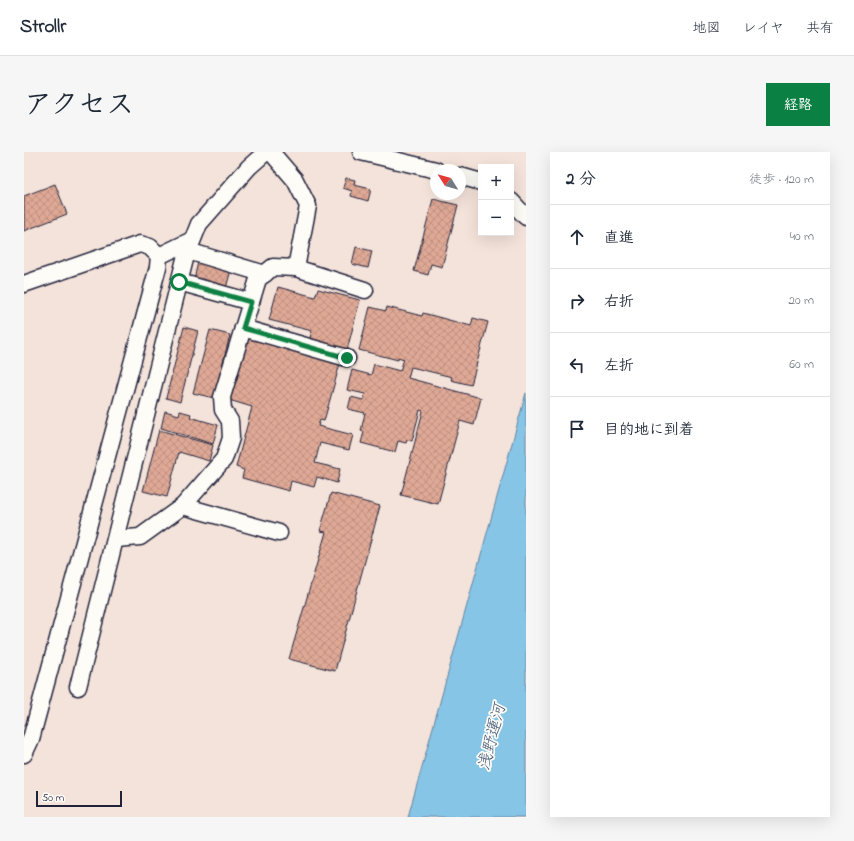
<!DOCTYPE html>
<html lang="ja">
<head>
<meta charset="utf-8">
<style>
  body { margin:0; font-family:"Indie Flower","Klee One",sans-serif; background:#f6f6f7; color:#1f2937 }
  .controls { position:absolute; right:12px; top:12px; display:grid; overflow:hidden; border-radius:0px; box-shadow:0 4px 16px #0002 }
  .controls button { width:36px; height:36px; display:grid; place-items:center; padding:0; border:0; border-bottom:1px solid #e0e1e3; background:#fff; color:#1f2937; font:20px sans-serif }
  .compass { position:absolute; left:406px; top:12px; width:36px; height:36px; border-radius:50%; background:#fff; box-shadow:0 4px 16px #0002; rotate:307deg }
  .scale { position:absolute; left:12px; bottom:10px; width:86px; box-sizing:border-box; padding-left:4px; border:2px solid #22223b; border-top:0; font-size:11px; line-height:14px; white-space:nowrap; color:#22223b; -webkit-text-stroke:3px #fdfcf7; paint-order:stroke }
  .stop { position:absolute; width:12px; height:12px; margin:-9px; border:3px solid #0b8043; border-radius:50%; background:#fff }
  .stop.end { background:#0b8043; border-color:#fff; box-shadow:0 1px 4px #0008 }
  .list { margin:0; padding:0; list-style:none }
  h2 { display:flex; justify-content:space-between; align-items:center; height:52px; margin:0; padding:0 16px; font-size:17px }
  h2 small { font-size:13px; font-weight:400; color:#747a83 }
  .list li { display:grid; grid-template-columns:26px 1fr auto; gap:12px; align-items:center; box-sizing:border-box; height:64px; padding:0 16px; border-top:1px solid #e0e1e3 }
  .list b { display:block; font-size:15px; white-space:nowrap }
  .list em { font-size:13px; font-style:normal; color:#747a83 }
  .icon { flex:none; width:22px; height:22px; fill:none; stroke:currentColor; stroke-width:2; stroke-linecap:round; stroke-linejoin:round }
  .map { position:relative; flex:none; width:502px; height:665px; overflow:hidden; border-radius:0px }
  header { display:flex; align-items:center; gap:24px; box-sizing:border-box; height:56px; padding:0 20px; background:#fff; border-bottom:1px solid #e0e1e3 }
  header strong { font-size:19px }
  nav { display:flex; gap:22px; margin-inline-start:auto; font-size:14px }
  .intro { display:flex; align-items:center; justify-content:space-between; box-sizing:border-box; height:96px; padding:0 24px }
  h1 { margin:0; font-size:28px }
  .button { padding:10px 18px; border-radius:0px; background:#0b8043; color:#fff; font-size:14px; font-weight:700 }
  main { display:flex; gap:24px; padding:0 24px }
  aside { flex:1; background:#fff; border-radius:0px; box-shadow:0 4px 16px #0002 }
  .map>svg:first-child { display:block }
</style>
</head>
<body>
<header>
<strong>Strollr</strong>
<nav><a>地図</a><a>レイヤ</a><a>共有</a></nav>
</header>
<div class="intro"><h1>アクセス</h1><a class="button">経路</a></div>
<main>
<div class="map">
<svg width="502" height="665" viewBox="0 0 502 665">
  <defs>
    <pattern id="building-cross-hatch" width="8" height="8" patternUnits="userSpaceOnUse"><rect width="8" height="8" fill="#dea895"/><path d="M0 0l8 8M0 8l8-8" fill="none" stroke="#be9081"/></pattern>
  </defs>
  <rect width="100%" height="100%" fill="#f4e3da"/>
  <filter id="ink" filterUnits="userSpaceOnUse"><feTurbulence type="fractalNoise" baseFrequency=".025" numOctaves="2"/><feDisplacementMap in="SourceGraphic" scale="8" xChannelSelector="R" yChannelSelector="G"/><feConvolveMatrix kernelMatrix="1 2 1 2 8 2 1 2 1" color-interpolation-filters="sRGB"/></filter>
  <g filter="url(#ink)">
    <!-- water -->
    <polygon fill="#87c5e7" stroke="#5f84a2" points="502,241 502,665 384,665"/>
    <!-- building -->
    <g fill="url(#building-cross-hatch)" stroke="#22223b">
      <polygon points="322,26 331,28 330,33 347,37 344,49 327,44 328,39 319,36"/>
      <polygon points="31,32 43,62 0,79 0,44"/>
      <polygon points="409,47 434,53 418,115 407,112 404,123 390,119"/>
      <polygon points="332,95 348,99 344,116 328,112"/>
      <polygon points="174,110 207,118 202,136 170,128"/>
      <polygon points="254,135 291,145 294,137 336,148 323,198 317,208 300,269 296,268 294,274 329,283 325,298 296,291 291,311 316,317 313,331 293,325 290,335 267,329 265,339 218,326 220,318 212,315 228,255 205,248 222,183 282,199 288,179 245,168"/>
      <polygon points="346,155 362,159 363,155 398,164 399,161 447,174 449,166 464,170 447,233 427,228 428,225 387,215 384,226 457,246 450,273 436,269 414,352 377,343 399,259 396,258 388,289 383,288 382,291 374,289 371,300 337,291 340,280 337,279 341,261 324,257 327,245 339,248 341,242 323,238 328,218 347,223 350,212 376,219 380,207 374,205 374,208 335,198"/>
      <polygon points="160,175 174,179 156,250 142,246"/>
      <polygon points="186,178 206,183 190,246 169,241"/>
      <polygon points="141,259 155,263 156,259 167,262 166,265 194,273 189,292 137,276"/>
      <polygon points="135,278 189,293 185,309 155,300 143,345 119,339"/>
      <polygon points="307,341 356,354 311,519 265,507 302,380 296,379"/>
    </g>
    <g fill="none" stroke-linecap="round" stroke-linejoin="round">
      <defs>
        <g id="minor">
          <polyline points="247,0 271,28 284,54 272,116 341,138"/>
          <polyline points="337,0 412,18"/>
          <polyline points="436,24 457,30"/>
          <polyline points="487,49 502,65"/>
          <polyline points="164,99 241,122"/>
          <polyline points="135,104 168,88"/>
          <polyline points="155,130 227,150"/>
          <polyline points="0,132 116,92 126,95 135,104 134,115 7,587 0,602"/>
          <polyline points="219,176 323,206"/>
          <polyline points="159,354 255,381"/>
          <polyline points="92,387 116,385 159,354 200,307 207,286 206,269 199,258 198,245 234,127 249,115 272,116"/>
          <polyline points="54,535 161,107 175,72 225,15 242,0"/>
        </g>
      </defs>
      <!-- minor casing -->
      <use href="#minor" stroke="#22223b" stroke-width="19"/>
      <!-- minor -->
      <use href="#minor" stroke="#fdfcf7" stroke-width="16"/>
    </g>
  </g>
  <g fill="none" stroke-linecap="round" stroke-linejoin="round" filter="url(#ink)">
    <!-- route -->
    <polyline stroke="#0b8043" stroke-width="5" points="155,130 227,150 219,176 323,206"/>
  </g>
  <g text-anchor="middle" stroke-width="3.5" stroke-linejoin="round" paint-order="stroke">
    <!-- water labels -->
    <g font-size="17" font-style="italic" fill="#455b77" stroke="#fdfcf7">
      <text transform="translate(467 585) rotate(-76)" y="6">浅野運河</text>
    </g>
  </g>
</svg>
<div class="controls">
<button>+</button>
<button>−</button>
</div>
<svg class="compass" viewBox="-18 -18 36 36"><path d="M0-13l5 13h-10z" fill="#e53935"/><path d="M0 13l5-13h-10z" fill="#747a83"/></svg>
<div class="scale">50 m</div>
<div class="stop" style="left:155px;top:130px"></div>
<div class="stop end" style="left:323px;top:206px"></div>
</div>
<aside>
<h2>2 分<small>徒歩 · 120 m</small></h2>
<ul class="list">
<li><svg class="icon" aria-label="ahead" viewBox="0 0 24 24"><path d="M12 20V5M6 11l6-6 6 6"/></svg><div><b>直進</b></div><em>40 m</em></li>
<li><svg class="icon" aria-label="right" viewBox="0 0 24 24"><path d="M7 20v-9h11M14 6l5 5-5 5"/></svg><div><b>右折</b></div><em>20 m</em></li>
<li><svg class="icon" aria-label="left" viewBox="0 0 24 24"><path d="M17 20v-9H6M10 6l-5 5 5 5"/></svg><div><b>左折</b></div><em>60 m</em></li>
<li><svg class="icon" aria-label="arrive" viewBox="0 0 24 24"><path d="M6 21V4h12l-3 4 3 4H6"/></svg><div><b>目的地に到着</b></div></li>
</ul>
</aside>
</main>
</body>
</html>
